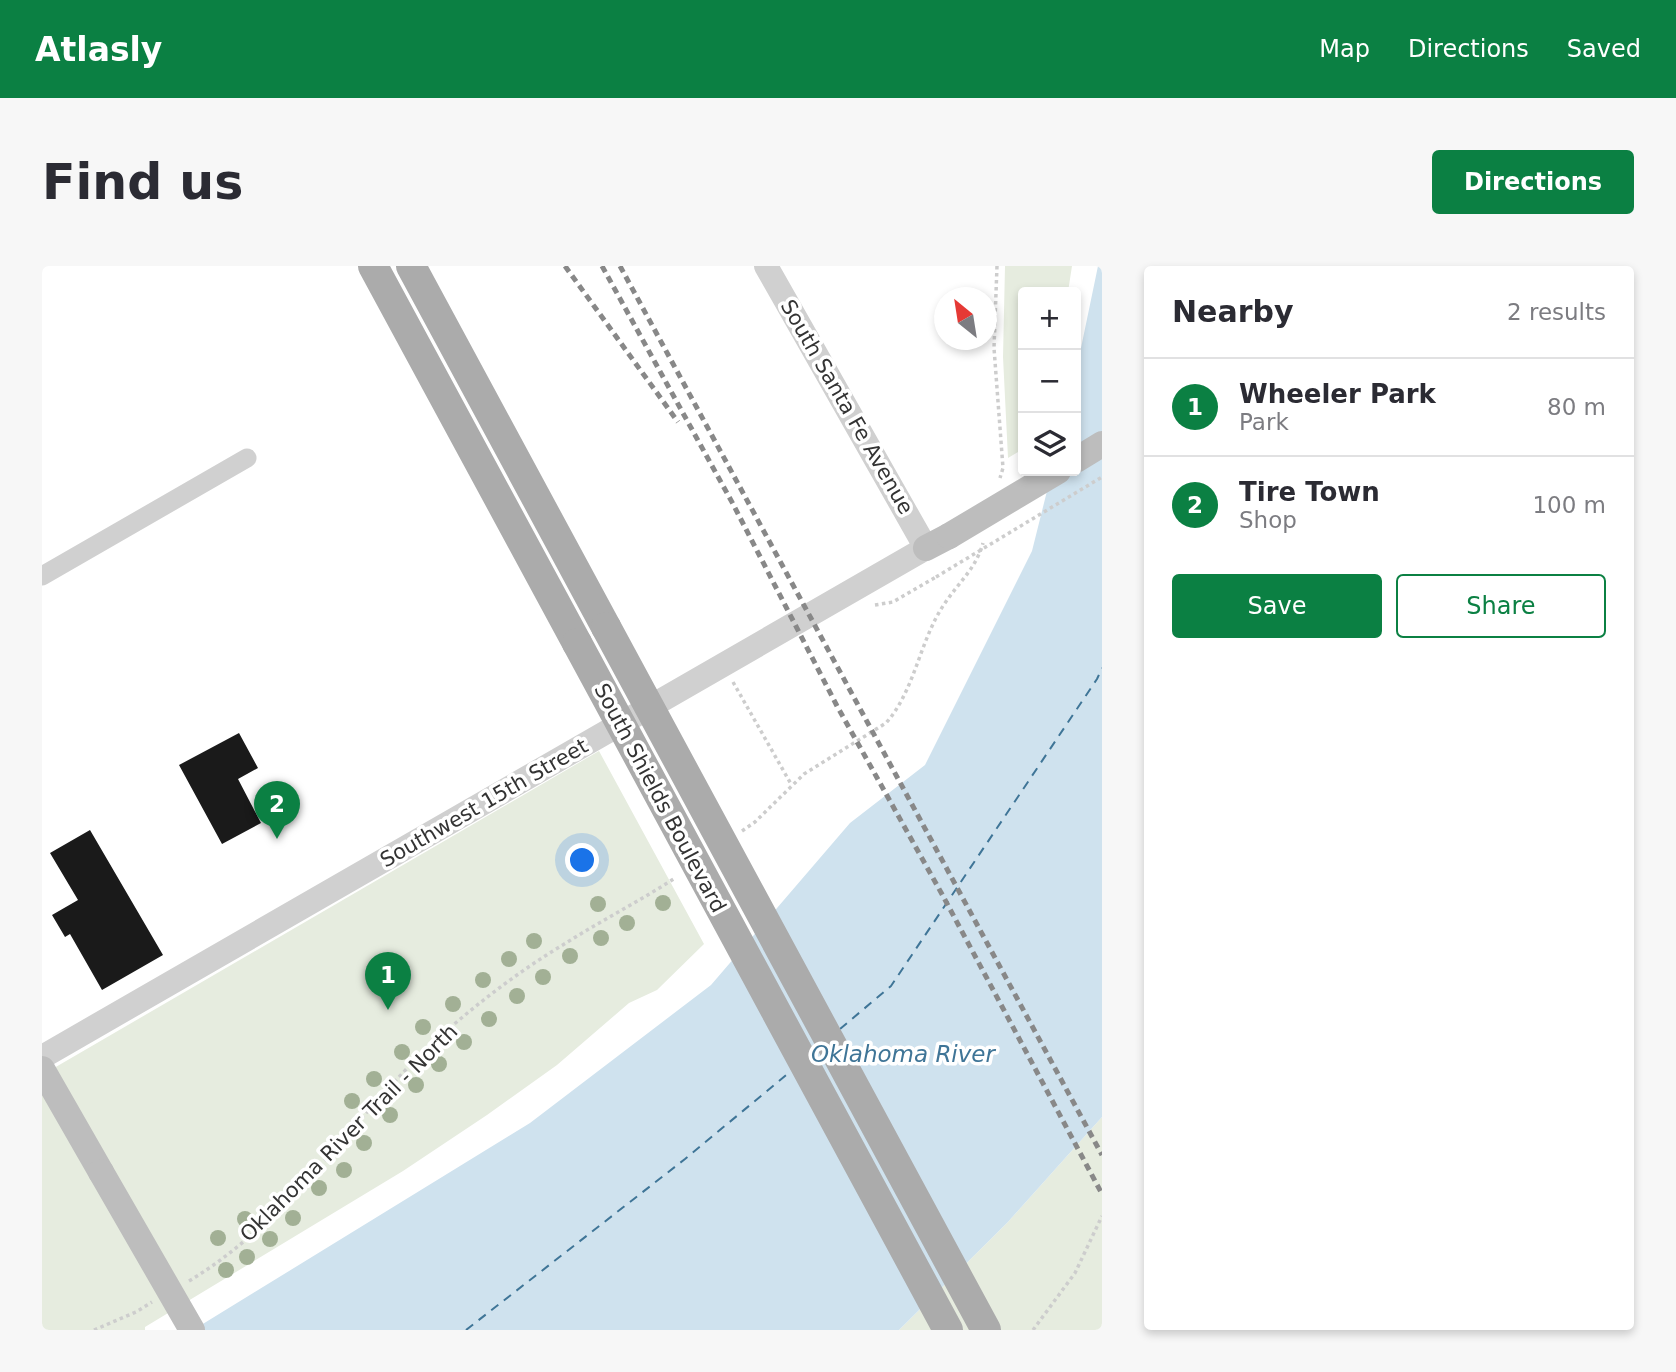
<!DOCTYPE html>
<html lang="en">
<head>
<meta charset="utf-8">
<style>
  body { margin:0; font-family:"DejaVu Sans",sans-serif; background:#f7f7f7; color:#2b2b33 }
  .controls { position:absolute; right:21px; top:21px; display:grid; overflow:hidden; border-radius:7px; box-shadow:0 4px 10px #0003 }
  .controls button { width:63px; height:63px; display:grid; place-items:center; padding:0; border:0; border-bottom:2px solid #e1e1e2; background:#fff; color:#2b2b33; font:35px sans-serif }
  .compass { position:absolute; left:892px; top:21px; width:63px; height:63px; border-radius:50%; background:#fff; box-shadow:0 4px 10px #0003; rotate:330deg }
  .you { position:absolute; left:541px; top:595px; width:24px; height:24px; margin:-18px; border:5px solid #fff; border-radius:50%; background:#1a73e8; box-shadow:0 0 0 10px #1a73e833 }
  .badge { display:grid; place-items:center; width:46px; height:46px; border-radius:50%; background:#0b8043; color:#fff; font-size:23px; font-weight:700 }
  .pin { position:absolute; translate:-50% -58px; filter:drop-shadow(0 2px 4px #0008) }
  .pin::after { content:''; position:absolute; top:37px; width:24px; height:21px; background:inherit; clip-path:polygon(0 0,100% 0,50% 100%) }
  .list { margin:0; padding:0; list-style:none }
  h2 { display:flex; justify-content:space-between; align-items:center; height:91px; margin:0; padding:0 28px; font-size:30px }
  h2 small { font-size:23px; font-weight:400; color:#7c7c81 }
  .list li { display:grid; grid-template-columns:46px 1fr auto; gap:21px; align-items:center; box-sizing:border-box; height:98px; padding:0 28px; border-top:2px solid #e1e1e2 }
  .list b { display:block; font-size:26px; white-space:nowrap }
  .list p { margin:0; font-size:23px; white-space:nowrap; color:#7c7c81 }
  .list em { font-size:23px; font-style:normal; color:#7c7c81 }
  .actions { display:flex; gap:14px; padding:21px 28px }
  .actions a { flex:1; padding:16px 0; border:2px solid #0b8043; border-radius:7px; text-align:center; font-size:24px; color:#0b8043 }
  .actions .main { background:#0b8043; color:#fff }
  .icon { flex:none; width:38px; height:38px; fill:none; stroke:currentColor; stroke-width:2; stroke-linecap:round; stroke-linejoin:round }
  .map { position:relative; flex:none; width:1060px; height:1064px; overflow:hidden; border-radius:7px }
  header { display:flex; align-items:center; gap:42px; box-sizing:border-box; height:98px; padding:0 35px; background:#0b8043; color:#fff }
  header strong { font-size:33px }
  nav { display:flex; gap:38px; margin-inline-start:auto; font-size:24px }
  .intro { display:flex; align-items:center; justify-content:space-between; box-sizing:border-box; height:168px; padding:0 42px }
  h1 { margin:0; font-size:49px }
  .button { padding:18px 32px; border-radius:7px; background:#0b8043; color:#fff; font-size:24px; font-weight:700 }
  main { display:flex; gap:42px; padding:0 42px }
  aside { flex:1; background:#fff; border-radius:7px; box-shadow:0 4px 10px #0003 }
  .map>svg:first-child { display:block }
</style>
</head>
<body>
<header>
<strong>Atlasly</strong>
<nav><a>Map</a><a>Directions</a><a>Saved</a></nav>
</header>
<div class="intro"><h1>Find us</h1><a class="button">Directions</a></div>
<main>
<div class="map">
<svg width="1060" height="1064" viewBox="0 0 1060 1064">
  <rect width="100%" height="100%" fill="#fff"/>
  <!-- green -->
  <g fill="#e6ecdf">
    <polygon points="963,0 1030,0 1026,26 981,26 981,183 966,192 961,91"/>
    <polygon points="557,485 662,678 615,724 587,737 515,799 445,849 361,905 103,1061 103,1064 0,1064 0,809"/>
    <polygon points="1060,851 1060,1064 857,1064 965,957"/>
  </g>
  <!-- water -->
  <polygon fill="#cfe2ee" points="1056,0 1060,0 1060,851 965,957 857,1064 151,1064 488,857 669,719 808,557 883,499 990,285 1010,205 1034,205 1034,106"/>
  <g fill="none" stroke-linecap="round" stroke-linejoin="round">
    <!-- ferry -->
    <g stroke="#3f7597" stroke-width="2" stroke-dasharray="9 7" stroke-linecap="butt">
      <polyline points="798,763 849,720 1055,413 1060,402"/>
      <polyline points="424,1064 643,893 749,805"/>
    </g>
  </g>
  <!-- building -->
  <g fill="#1a1a1a">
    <polygon points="197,467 216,502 196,513 219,557 180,578 137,499"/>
    <polygon points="48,564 121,689 60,724 28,668 23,671 10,649 36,634 8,587"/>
  </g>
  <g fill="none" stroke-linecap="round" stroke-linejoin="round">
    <!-- path -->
    <g stroke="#cdcdcd" stroke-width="3.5" stroke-dasharray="3.5 3.5" stroke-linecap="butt">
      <polyline points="955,0 952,82 961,202 958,212"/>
      <polyline points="833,339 851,336 894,311"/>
      <polyline points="691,416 749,518"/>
      <path d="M 700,565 L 713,556 L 762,508 L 844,457 C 873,424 877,377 901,340 C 915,318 934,303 941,277"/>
      <path d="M 147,1015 C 247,955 308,854 393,775 C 433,739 477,705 524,677 C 560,654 598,635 633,612"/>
      <polyline points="52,1064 94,1046 110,1036"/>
      <polyline points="991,1064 1033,1007 1060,950"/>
    </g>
    <!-- minor -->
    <polyline stroke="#d0d0d0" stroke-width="19" points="0,310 205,192"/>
    <!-- tertiary -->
    <polyline stroke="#d0d0d0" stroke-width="24" points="0,791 884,282 724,0"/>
    <!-- secondary -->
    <g stroke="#bdbdbd" stroke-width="26">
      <polyline points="1034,194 1060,178"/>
      <polyline points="884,282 907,270"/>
      <polyline points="0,803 59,906"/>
    </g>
    <!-- primary -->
    <g stroke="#ababab" stroke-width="30">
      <polyline points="331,0 535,377"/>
      <polyline points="369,0 564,361"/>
    </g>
    <!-- rail -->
    <g stroke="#888" stroke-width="5" stroke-dasharray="7 5" stroke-linecap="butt">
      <polyline points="523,0 636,156"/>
      <polyline points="560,0 691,238 795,440 901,630 1060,928"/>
      <polyline points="578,0 1060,889"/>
    </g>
    <!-- path-bridge -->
    <polyline stroke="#cdcdcd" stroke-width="3.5" stroke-dasharray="3.5 3.5" stroke-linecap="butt" points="894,311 1060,211"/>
    <!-- secondary-bridge -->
    <g stroke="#bdbdbd" stroke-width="26">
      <polyline points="907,270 1016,205"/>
      <polyline points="59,906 150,1064"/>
    </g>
    <!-- primary-bridge -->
    <g stroke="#ababab" stroke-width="30">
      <polyline points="564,361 944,1064"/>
      <polyline points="535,377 906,1064"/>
    </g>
  </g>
  <!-- trees -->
  <g fill="#a2b095">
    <circle cx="621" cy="637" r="8"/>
    <circle cx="556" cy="638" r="8"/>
    <circle cx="585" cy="657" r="8"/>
    <circle cx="559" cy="672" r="8"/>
    <circle cx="492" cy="675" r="8"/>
    <circle cx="528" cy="690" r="8"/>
    <circle cx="467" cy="693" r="8"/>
    <circle cx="501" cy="711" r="8"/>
    <circle cx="441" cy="714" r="8"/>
    <circle cx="475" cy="730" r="8"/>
    <circle cx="411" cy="738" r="8"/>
    <circle cx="447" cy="753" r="8"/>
    <circle cx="381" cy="761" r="8"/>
    <circle cx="422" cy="776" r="8"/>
    <circle cx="360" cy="786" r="8"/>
    <circle cx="397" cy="798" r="8"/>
    <circle cx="332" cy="813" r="8"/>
    <circle cx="374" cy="819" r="8"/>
    <circle cx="310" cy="835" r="8"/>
    <circle cx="348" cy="849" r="8"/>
    <circle cx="322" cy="877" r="8"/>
    <circle cx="302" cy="904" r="8"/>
    <circle cx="277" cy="922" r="8"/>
    <circle cx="251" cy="952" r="8"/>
    <circle cx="203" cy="953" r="8"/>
    <circle cx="176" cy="972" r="8"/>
    <circle cx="228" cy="973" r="8"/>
    <circle cx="205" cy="991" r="8"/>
    <circle cx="184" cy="1004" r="8"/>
  </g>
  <g text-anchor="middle" stroke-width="7" stroke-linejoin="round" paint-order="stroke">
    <!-- street labels -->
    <g font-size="21" fill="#333" stroke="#fff">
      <text transform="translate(805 141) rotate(60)" y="7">South Santa Fe Avenue</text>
      <text transform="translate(618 532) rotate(62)" y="7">South Shields Boulevard</text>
      <text transform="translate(442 537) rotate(-30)" y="7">Southwest 15th Street</text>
      <text transform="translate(307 867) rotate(-45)" y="7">Oklahoma River Trail - North</text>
    </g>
    <!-- water labels -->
    <g font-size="23" font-style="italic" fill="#3f7597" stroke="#fff">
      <text x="861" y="796">Oklahoma River</text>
    </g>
  </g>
</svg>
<div class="controls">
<button>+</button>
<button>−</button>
<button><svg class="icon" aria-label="layers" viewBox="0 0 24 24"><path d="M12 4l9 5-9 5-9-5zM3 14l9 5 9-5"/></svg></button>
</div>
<svg class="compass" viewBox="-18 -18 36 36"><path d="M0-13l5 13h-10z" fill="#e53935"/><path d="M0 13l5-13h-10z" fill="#7c7c81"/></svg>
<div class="you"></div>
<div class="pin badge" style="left:346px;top:744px">1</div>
<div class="pin badge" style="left:235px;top:573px">2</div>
</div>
<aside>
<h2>Nearby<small>2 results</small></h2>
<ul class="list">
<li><span class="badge">1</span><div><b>Wheeler Park</b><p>Park</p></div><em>80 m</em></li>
<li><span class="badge">2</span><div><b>Tire Town</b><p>Shop</p></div><em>100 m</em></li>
</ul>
<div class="actions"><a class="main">Save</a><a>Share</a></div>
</aside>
</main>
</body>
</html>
